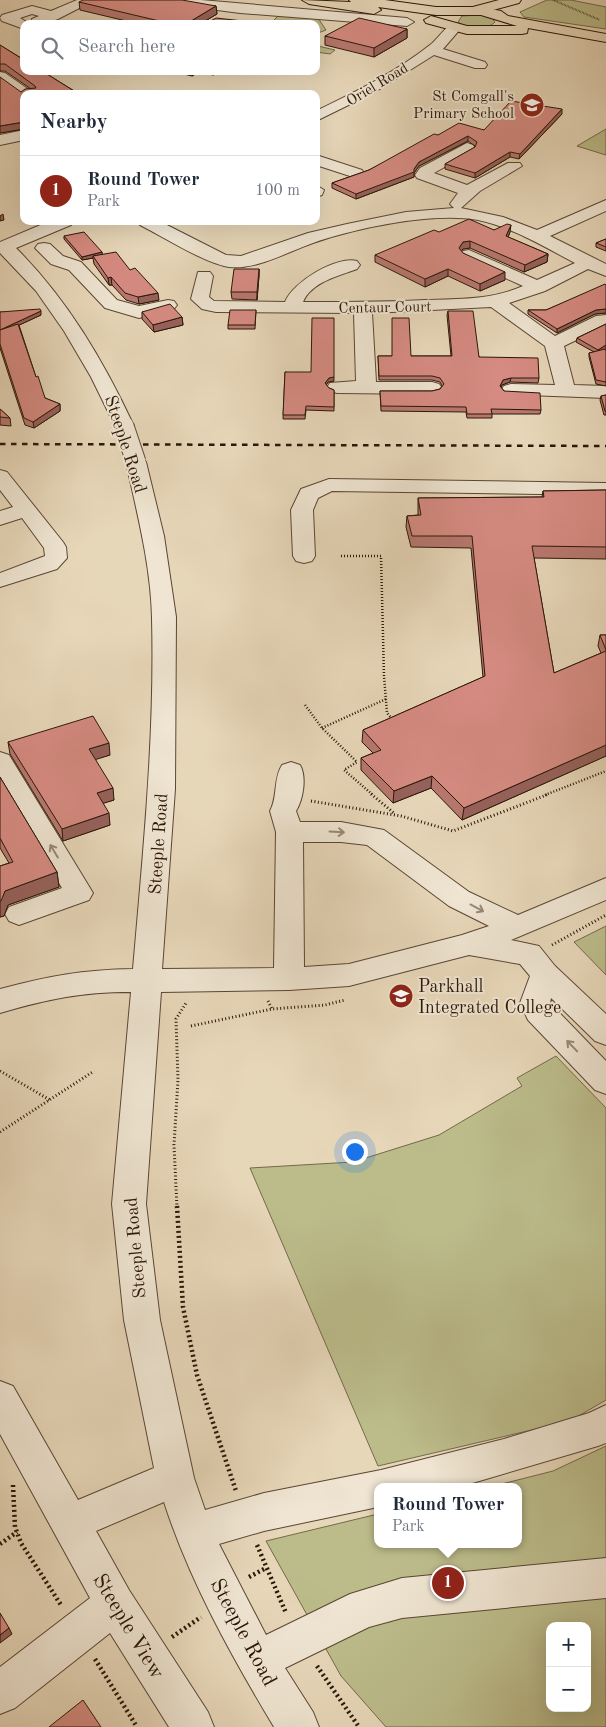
<!DOCTYPE html>
<html lang="en">
<head>
<meta charset="utf-8">
<style>
  body { margin:0; font-family:"Old Standard TT",serif; background:#f6f6f7; color:#1f2937 }
  .controls { position:absolute; right:15px; bottom:15px; display:grid; overflow:hidden; border-radius:10px; box-shadow:0 5px 20px #0002 }
  .controls button { width:45px; height:45px; display:grid; place-items:center; padding:0; border:0; border-bottom:1px solid #e0e1e3; background:#fff; color:#1f2937; font:25px sans-serif }
  .you { position:absolute; left:354px; top:1151px; width:18px; height:18px; margin:-12px; border:4px solid #fff; border-radius:50%; background:#1a73e8; box-shadow:0 0 0 8px #1a73e833 }
  .badge { display:grid; place-items:center; width:32px; height:32px; border-radius:50%; background:#8f2418; color:#fff; font-size:16px; font-weight:700 }
  .pin { position:absolute; translate:-50% -50%; border:2px solid #fff; box-shadow:0 1px 5px #0006 }
  .popup { position:absolute; left:374px; top:1483px; width:148px; height:65px; box-sizing:border-box; display:grid; place-content:center; border-radius:10px; background:#fff; filter:drop-shadow(0 1px 4px #0005); font-size:16px; white-space:nowrap; color:#747a83 }
  .popup b { font-size:19px; color:#1f2937 }
  .popup::after { content:''; position:absolute; left:50%; top:100%; margin-left:-10px; border:10px solid transparent; border-top-color:#fff }
  .list { margin:0; padding:0; list-style:none }
  h2 { display:flex; justify-content:space-between; align-items:center; height:65px; margin:0; padding:0 20px; font-size:21px }
  h2 small { font-size:16px; font-weight:400; color:#747a83 }
  .list li { display:grid; grid-template-columns:32px 1fr auto; gap:15px; align-items:center; box-sizing:border-box; height:70px; padding:0 20px; border-top:1px solid #e0e1e3 }
  .list b { display:block; font-size:19px; white-space:nowrap }
  .list p { margin:0; font-size:16px; white-space:nowrap; color:#747a83 }
  .list em { font-size:16px; font-style:normal; color:#747a83 }
  .icon { flex:none; width:28px; height:28px; fill:none; stroke:currentColor; stroke-width:2; stroke-linecap:round; stroke-linejoin:round }
  .map { position:relative; flex:none; width:606px; height:1727px; overflow:hidden }
  .search { position:absolute; background:#fff; box-shadow:0 5px 20px #0002; left:20px; top:20px; width:300px; height:55px; display:flex; align-items:center; gap:12px; box-sizing:border-box; padding:0 18px; border-radius:10px; color:#747a83; font-size:19px }
  .panel { position:absolute; background:#fff; box-shadow:0 5px 20px #0002; left:20px; top:90px; width:300px; height:135px; border-radius:10px }
  .map>svg:first-child { display:block }
</style>
</head>
<body>
<div class="map">
<svg width="606" height="1727" viewBox="0 0 606 1727">
  <rect width="100%" height="100%" fill="#e7d7b9"/>
  <filter id="stains"><feTurbulence type="fractalNoise" baseFrequency=".004" numOctaves="4"/><feColorMatrix values="0 0 0 0 .2 0 0 0 0 .09 0 0 0 0 .02 0 0 0 .5 -.17"/></filter>
  <radialGradient id="worn" r=".72"><stop offset=".6" stop-color="#630" stop-opacity="0"/><stop offset="1" stop-color="#630" stop-opacity=".3"/></radialGradient>
  <!-- green -->
  <g fill="#bcbc8b" stroke="#74694a" fill-rule="evenodd">
    <polygon points="547,0 571,0 606,7 606,29 524,17 520,12"/>
    <path d="M 480,15 L 491,17 L 495,22 C 486,31 468,29 458,22 L 462,16 Z"/>
    <polygon points="278,16 318,18 326,30 318,33 318,46 335,50 330,54 316,52 316,24 270,24"/>
    <polygon points="606,129 606,155 577,146"/>
    <polygon points="606,926 606,975 574,942"/>
    <polygon points="556,1056 606,1108 606,1400 570,1421 378,1466 250,1168 353,1162 439,1135 522,1086 517,1078"/>
    <path d="M 606,1446 L 606,1727 L 386,1727 L 341,1676 L 266,1541 L 378,1514 L 378,1544 L 518,1544 L 518,1487 L 490,1487 L 553,1471 ZM 550,1626 L 587,1626 L 587,1708 L 550,1708 Z"/>
  </g>
  <g fill="none" stroke-linecap="round" stroke-linejoin="round">
    <defs>
      <g id="minor">
        <polygon points="77,0 95,0 58,19 44,24 31,24 32,19 39,16 32,14 20,18 30,24 24,24 24,29 2,21 0,18 2,15 32,6 51,11"/>
        <polygon points="164,0 201,0 407,18 414,22 407,26 240,13 171,4"/>
        <path d="M 455,23 L 462,27 L 443,49 L 485,62 L 487,65 L 485,68 L 475,68 L 434,55 L 375,92 L 316,121 L 316,111 C 355,92 396,72 430,45 C 438,39 446,25 455,23 Z"/>
        <polygon points="0,72 5,73 35,94 24,94 23,97 0,82"/>
        <polygon points="24,130 24,140 0,145 0,135"/>
        <path d="M 467,143 L 473,145 L 475,148 L 473,151 L 434,173 L 467,185 L 508,163 L 520,163 L 522,166 L 480,191 L 461,208 L 503,217 L 537,230 L 606,200 L 606,211 L 550,236 L 606,264 L 606,276 L 588,269 L 545,291 L 509,303 L 555,336 L 596,316 L 606,315 L 606,326 L 564,346 L 574,385 L 606,386 L 606,398 L 504,394 L 501,390 L 504,386 L 511,384 L 555,385 L 545,346 L 491,307 L 372,313 L 376,382 L 432,382 L 439,384 L 442,388 L 439,392 L 432,394 L 337,393 L 330,391 L 327,387 L 330,383 L 356,381 L 354,313 L 216,312 L 202,309 L 191,299 L 198,272 L 210,272 L 213,276 L 209,297 L 214,301 L 285,302 C 293,282 336,256 357,261 L 360,265 L 357,269 C 339,276 311,282 303,302 C 344,302 385,302 425,300 C 458,299 492,300 523,286 L 463,259 L 460,255 L 463,251 L 469,250 L 537,280 L 575,263 C 544,247 512,227 478,220 C 432,212 357,228 313,243 C 287,252 257,270 229,267 C 204,263 164,237 140,225 L 138,221 L 159,221 L 226,255 L 241,256 L 308,233 L 347,224 L 406,212 L 454,208 L 450,204 L 458,193 L 417,178 L 415,175 L 420,168 Z"/>
        <polygon points="316,155 362,170 364,173 356,178 316,165"/>
        <polygon points="316,185 324,190 322,195 316,197"/>
        <path d="M 50,221 L 73,221 L 71,225 L 16,248 C 67,299 103,360 134,426 L 131,430 L 124,432 L 117,430 L 91,377 L 64,331 L 36,291 L 0,253 L 0,242 Z"/>
        <polygon points="44,243 50,244 63,256 81,262 117,300 139,306 168,300 174,301 177,305 174,309 139,318 105,308 69,270 51,264 35,248 38,244"/>
        <path d="M 136,456 L 143,458 L 146,462 L 164,536 L 176,617 L 175,789 L 162,969 L 274,968 L 276,832 L 270,811 C 278,797 273,779 282,765 L 291,762 L 300,765 C 307,777 303,800 296,811 L 300,822 L 341,822 L 384,830 L 469,892 L 518,915 L 606,878 L 606,900 L 511,940 L 539,946 L 555,966 L 606,1014 L 606,1045 L 595,1041 L 551,998 L 550,1003 L 606,1061 L 606,1094 L 595,1090 L 528,1020 L 520,1003 L 530,976 L 520,964 L 469,955 L 349,986 L 289,990 L 161,992 L 146,1204 L 160,1320 L 194,1478 L 205,1510 L 264,1493 L 381,1470 L 504,1439 L 589,1413 L 606,1405 L 606,1443 L 598,1446 L 459,1487 L 378,1487 L 378,1507 L 264,1531 L 219,1544 L 266,1635 L 350,1594 L 402,1578 L 606,1558 L 606,1598 L 402,1618 L 369,1627 L 285,1668 L 313,1712 L 319,1727 L 274,1727 C 232,1657 189,1580 164,1502 L 96,1531 L 129,1590 L 208,1712 L 214,1727 L 169,1727 L 110,1633 L 15,1708 L 0,1714 L 0,1667 L 90,1598 L 0,1434 L 0,1381 L 13,1386 L 78,1500 L 154,1468 L 124,1320 L 112,1204 L 131,992 C 81,992 48,999 0,1013 L 0,989 C 49,976 82,970 133,969 C 143,853 155,736 152,618 C 151,566 137,513 126,462 L 129,458 ZM 303,842 L 341,842 L 367,845 L 449,906 L 489,926 L 462,935 L 349,964 L 304,967 Z"/>
        <polygon points="0,470 7,472 63,542 66,547 67,558 57,569 0,587 0,573 45,556 44,548 22,518 0,525 0,511 13,507 0,490"/>
        <polygon points="329,479 606,483 606,495 332,491 318,498 313,510 315,556 312,561 304,563 296,561 293,556 291,510 301,489"/>
        <polygon points="0,752 9,755 93,893 89,900 19,925 9,921 5,914 9,907 62,888 0,783"/>
      </g>
      <polygon id="major" points="499,0 521,0 519,3 474,15 467,11 469,8"/>
      <polygon id="highway" points="302,0 351,2 349,0 385,0 436,7 481,7 501,11 508,16 606,34 606,42 528,28 527,33 522,34 467,34 426,23 424,20 431,16 467,26 517,26 481,15 436,15 378,7 381,10 374,14 309,4"/>
    </defs>
    <!-- minor casing -->
    <use href="#minor" stroke="#5a4634" stroke-width="2"/>
    <!-- major casing -->
    <use href="#major" stroke="#2b1608" stroke-width="2"/>
    <!-- highway casing -->
    <use href="#highway" stroke="#2b1608" stroke-width="2"/>
    <!-- path-far3 -->
    <polyline stroke="#2b1608" stroke-width="2" stroke-dasharray="0.5 1" stroke-linecap="butt" points="553,0 600,20"/>
    <!-- path-far2 -->
    <g stroke="#2b1608" stroke-width="2.5" stroke-dasharray="1 2" stroke-linecap="butt">
      <polyline points="341,556 381,556 384,676 387,713 394,721"/>
      <polyline points="305,705 322,728 357,762 344,770 373,795"/>
      <polyline points="322,728 386,699"/>
      <polyline points="545,795 606,771"/>
    </g>
    <!-- path-far1 -->
    <g stroke="#2b1608" stroke-width="3" stroke-dasharray="1 2.5" stroke-linecap="butt">
      <polyline points="371,794 395,814"/>
      <polyline points="311,801 401,816 453,831 549,794"/>
      <polyline points="552,945 606,915"/>
      <polyline points="268,1001 272,1009"/>
      <polyline points="191,1026 272,1009 325,1005 345,1000"/>
      <polyline points="0,1071 50,1100"/>
      <polyline points="0,1132 94,1071"/>
      <polyline points="177,1208 174,1145 178,1080 176,1019 186,1003"/>
    </g>
    <!-- path -->
    <g stroke="#2b1608" stroke-width="4.5" stroke-dasharray="2 3" stroke-linecap="butt">
      <polyline points="177,1206 183,1307 197,1375 236,1491"/>
      <polyline points="13,1485 15,1527 21,1543 61,1605"/>
      <polyline points="0,1544 17,1532"/>
      <polyline points="257,1545 286,1613"/>
      <polyline points="249,1577 266,1568"/>
      <polyline points="172,1637 201,1617"/>
      <polyline points="95,1659 137,1727"/>
      <polyline points="317,1666 359,1727"/>
    </g>
    <!-- minor -->
    <use href="#minor" fill="#efe5d2" fill-rule="evenodd"/>
    <!-- major -->
    <use href="#major" fill="#e7d7b9" fill-rule="evenodd"/>
    <!-- highway -->
    <use href="#highway" fill="#e7d7b9" fill-rule="evenodd"/>
    <!-- rail -->
    <polyline stroke="#2b1608" stroke-width="2.5" stroke-dasharray="5.5 5.5" stroke-linecap="butt" points="0,444 606,446"/>
    <defs>
      <polyline id="minor-bridge" points="124,426 136,462"/>
    </defs>
    <!-- minor-bridge casing -->
    <use href="#minor-bridge" stroke="#5a4634" stroke-width="21" stroke-linecap="butt"/>
    <!-- minor-bridge -->
    <use href="#minor-bridge" stroke="#efe5d2" stroke-width="19"/>
  </g>
  <!-- wall -->
  <g fill="#b87870" stroke="#2b1608">
    <polygon points="79,2 216,6 217,14 200,24 139,24 80,10"/>
    <polygon points="407,29 407,38 374,57 325,45 325,36"/>
    <polygon points="0,45 79,94 24,94 24,129 0,133 21,92 31,89 5,71 0,71"/>
    <polygon points="172,71 220,71 213,75 199,72 192,76"/>
    <polygon points="562,114 519,159 510,157 475,178 445,169 445,164 475,147 475,146 468,141 419,166 414,173 414,177 356,199 332,188 332,183 369,170 438,135 484,130"/>
    <polygon points="494,230 510,232 508,237 548,254 547,262 524,272 470,248 463,249 461,251 463,253 505,280 480,291 448,276 425,287 375,262 375,255"/>
    <polygon points="64,236 102,252 102,255 130,270 159,300 139,304 126,300 112,285 109,285 94,264 93,258 82,260 64,239"/>
    <polygon points="606,239 606,251 596,247 596,243"/>
    <polygon points="259,269 259,276 257,300 232,299 231,292"/>
    <polygon points="606,285 606,313 595,314 557,333 528,314 528,310 546,310"/>
    <polygon points="256,310 255,329 228,329 228,325"/>
    <polygon points="448,311 479,357 539,378 538,383 510,382 502,385 501,387 504,391 541,410 540,414 492,414 492,418 467,418 466,412 381,411 380,391 432,391 440,389 442,386 440,382 432,380 379,380 378,356 451,356 447,315"/>
    <polygon points="0,312 41,315 19,325 36,377 45,398 60,404 60,411 34,428 25,425 0,348"/>
    <polygon points="142,312 182,317 183,325 154,332 142,319"/>
    <polygon points="606,324 605,349 606,386 596,384 589,357 589,353 594,352 576,342 577,338"/>
    <polygon points="285,372 334,381 328,382 326,385 329,388 334,390 334,411 306,410 305,419 283,419"/>
    <polygon points="606,395 606,415 604,415 600,400 601,396"/>
    <polygon points="0,409 10,418 11,426 0,425"/>
    <polygon points="606,490 606,559 534,558 554,673 601,653 598,646 600,635 606,635 606,756 462,820 431,788 393,803 361,770 361,758 373,753 362,742 363,730 483,677 471,548 411,547 406,527 407,516 418,515 418,498 542,497 543,491"/>
    <polygon points="8,742 110,755 95,759 114,800 103,803 110,825 63,841 10,754"/>
    <polygon points="0,777 57,872 59,887 8,905 4,916 0,917 0,866 9,863 0,848"/>
  </g>
  <!-- shaded-wall -->
  <g fill="#96615b" stroke="#2b1608">
    <polygon points="216,6 217,14 200,24 186,24"/>
    <polygon points="407,29 407,38 374,57 374,48"/>
    <polygon points="192,71 199,71 199,72 192,76"/>
    <polygon points="213,71 220,71 213,75"/>
    <polygon points="562,109 562,114 519,159 520,154"/>
    <polygon points="24,122 24,129 0,133 0,126"/>
    <polygon points="468,136 468,141 419,166 414,173 414,177 356,199 356,194 414,169 419,162"/>
    <polygon points="510,152 510,157 475,178 475,173"/>
    <polygon points="3,214 4,220 0,221 0,216"/>
    <polygon points="511,225 510,232 506,243 506,236"/>
    <polygon points="470,241 470,248 463,249 458,255 459,248 463,242"/>
    <polygon points="102,252 102,256 93,256 93,258 82,260 82,257"/>
    <polygon points="548,254 547,262 524,272 525,265"/>
    <polygon points="259,269 259,276 257,300 257,292"/>
    <polygon points="448,269 448,276 425,287 425,279"/>
    <polygon points="505,272 505,280 480,291 480,284"/>
    <polygon points="111,277 112,285 109,285 108,278"/>
    <polygon points="158,293 159,300 139,304 138,297"/>
    <polygon points="606,309 606,313 595,314 557,333 557,329 596,310"/>
    <polygon points="41,311 41,315 0,334 0,330"/>
    <polygon points="182,317 183,325 154,332 153,325"/>
    <polygon points="606,345 606,349 598,354 598,350"/>
    <polygon points="334,377 334,381 328,382 325,387 325,383 329,378"/>
    <polygon points="511,378 510,382 502,385 499,390 500,386 503,380"/>
    <polygon points="60,404 60,411 34,428 33,422"/>
    <polygon points="109,743 110,755 91,761 89,749"/>
    <polygon points="606,745 606,756 462,820 464,808"/>
    <polygon points="432,776 431,788 393,803 394,791"/>
    <polygon points="113,788 114,800 98,805 97,793"/>
    <polygon points="109,813 110,825 63,841 62,829"/>
    <polygon points="57,872 59,887 8,905 4,916 0,917 0,901 5,891"/>
    <polygon points="9,1628 12,1634 0,1643 0,1635"/>
  </g>
  <!-- building -->
  <g fill="#d68b82" stroke="#2b1608">
    <polygon points="83,0 182,0 216,6 186,24 172,24 79,2"/>
    <polygon points="216,18 261,23 205,24"/>
    <polygon points="359,18 407,29 374,48 325,36"/>
    <polygon points="0,45 24,60 24,71 42,71 79,94 24,94 24,122 0,126 0,77 21,92 25,89 36,88 35,86 5,64 0,64"/>
    <polygon points="91,92 94,94 84,94"/>
    <polygon points="511,101 562,109 520,154 510,152 475,173 445,164 475,147 477,142 468,136 419,162 414,169 414,172 356,194 332,183 369,170 434,134 438,135 459,123 484,130"/>
    <polygon points="469,219 494,230 507,224 511,225 506,236 548,254 525,265 470,241 463,242 459,248 463,253 505,272 480,284 448,269 425,279 375,255 434,230 439,232"/>
    <polygon points="84,232 102,252 82,257 64,236"/>
    <polygon points="606,239 606,247 596,243"/>
    <polygon points="116,252 130,270 135,268 158,293 138,297 125,293 111,277 108,278 93,256"/>
    <polygon points="234,269 259,269 257,292 231,292"/>
    <polygon points="605,284 606,285 606,309 596,310 557,329 528,310 546,310"/>
    <polygon points="170,304 182,317 153,325 142,312"/>
    <polygon points="40,309 41,311 0,330 0,312"/>
    <polygon points="230,310 256,310 255,325 228,325"/>
    <polygon points="448,311 473,311 479,357 538,358 539,378 511,378 503,380 500,386 504,391 540,393 541,410 491,409 492,414 467,414 466,407 381,406 380,391 432,391 440,389 444,384 440,378 432,376 379,376 378,356 392,356 392,318 409,318 411,356 452,356"/>
    <polygon points="312,318 334,318 334,377 329,378 325,383 329,388 334,390 334,407 306,406 305,415 283,415 285,372 311,372"/>
    <polygon points="18,324 36,377 38,376 45,398 60,404 33,422 24,418 0,344 0,330"/>
    <polygon points="606,324 606,345 598,350 577,338"/>
    <polygon points="605,349 606,351 606,382 596,380 589,353"/>
    <polygon points="606,395 606,411 605,411 601,396"/>
    <polygon points="0,409 10,418 0,417"/>
    <polygon points="606,490 606,547 532,546 554,673 606,651 606,745 464,808 432,776 394,791 361,758 381,750 363,730 485,676 472,536 412,536 407,516 421,515 418,498 544,497 543,491"/>
    <polygon points="600,635 606,635 606,650"/>
    <polygon points="93,716 109,743 89,749 113,788 97,793 109,813 62,829 8,742"/>
    <polygon points="0,777 57,872 5,891 1,901 0,901 0,866 13,862 0,838"/>
    <polygon points="0,1613 9,1628 0,1635"/>
    <polygon points="83,1700 101,1727 49,1727"/>
  </g>
  <!-- one-way arrows -->
  <defs><path id="oneway-shaft" d="M-6 0H5M1.5-3L5.5 0L1.5 3" fill="none" stroke-width="1.6" stroke-linecap="round" stroke-linejoin="round" transform="scale(1.25)"/></defs>
  <g stroke="#978877">
    <use href="#oneway-shaft" transform="translate(337 832) rotate(3)"/>
    <use href="#oneway-shaft" transform="translate(54 851) rotate(-121)"/>
    <use href="#oneway-shaft" transform="translate(477 908) rotate(28)"/>
    <use href="#oneway-shaft" transform="translate(572 1046) rotate(-134)"/>
  </g>
  <!-- icons -->
  <defs>
    <symbol id="school-disc" viewBox="-11 -11 22 22"><circle r="9.5" fill="#8f2418" stroke="#efe5d2"/><path d="M0-5L7-2L0 1L-7-2ZM-4 1L0 2.5L4 1V4Q0 6-4 4Z" fill="#fff"/></symbol>
  </defs>
  <g fill-rule="evenodd">
    <use href="#school-disc" x="518" y="91" width="28" height="28"/>
    <use href="#school-disc" x="387" y="982" width="28" height="28"/>
  </g>
  <g text-anchor="middle" stroke-width="4" stroke-linejoin="round" paint-order="stroke">
    <!-- far-street labels -->
    <g font-size="15" fill="#2b1608" stroke="#efe5d2">
      <text transform="translate(377 84) rotate(-31)" y="5">Oriel Road</text>
      <text transform="translate(385 307) rotate(-1)" y="5">Centaur Court</text>
    </g>
    <!-- far-poi labels -->
    <g font-size="15" fill="#2b1608" stroke="#efe5d2" text-anchor="end">
      <text x="514" y="101">St Comgall's<tspan x="514" dy="17">Primary School</tspan></text>
    </g>
    <!-- street labels -->
    <g font-size="18" fill="#2b1608" stroke="#efe5d2">
      <text transform="translate(126 444) rotate(72)" y="6">Steeple Road</text>
      <text transform="translate(158 844) rotate(-86)" y="6">Steeple Road</text>
      <text transform="translate(135 1248) rotate(-95)" y="6">Steeple Road</text>
    </g>
    <!-- poi labels -->
    <g font-size="18" fill="#2b1608" stroke="#efe5d2" text-anchor="start">
      <text x="418" y="992">Parkhall<tspan x="418" dy="21">Integrated College</tspan></text>
    </g>
    <!-- near-street labels -->
    <g font-size="21" fill="#2b1608" stroke="#efe5d2">
      <text transform="translate(129 1626) rotate(59)" y="7">Steeple View</text>
      <text transform="translate(244 1632) rotate(62)" y="7">Steeple Road</text>
    </g>
  </g>
  <rect width="100%" height="100%" filter="url(#stains)"/>
  <rect width="100%" height="100%" fill="url(#worn)"/>
</svg>
<div class="controls">
<button>+</button>
<button>−</button>
</div>
<div class="you"></div>
<div class="pin badge" style="left:448px;top:1583px">1</div>
<div class="popup"><b>Round Tower</b>Park</div>
<div class="search"><svg class="icon" aria-label="search" viewBox="0 0 24 24"><circle cx="10" cy="10" r="6"/><path d="M15 15l6 6"/></svg>Search here</div>
<section class="panel">
<h2>Nearby<small></small></h2>
<ul class="list">
<li><span class="badge">1</span><div><b>Round Tower</b><p>Park</p></div><em>100 m</em></li>
</ul>
</section>
</div>
</body>
</html>
